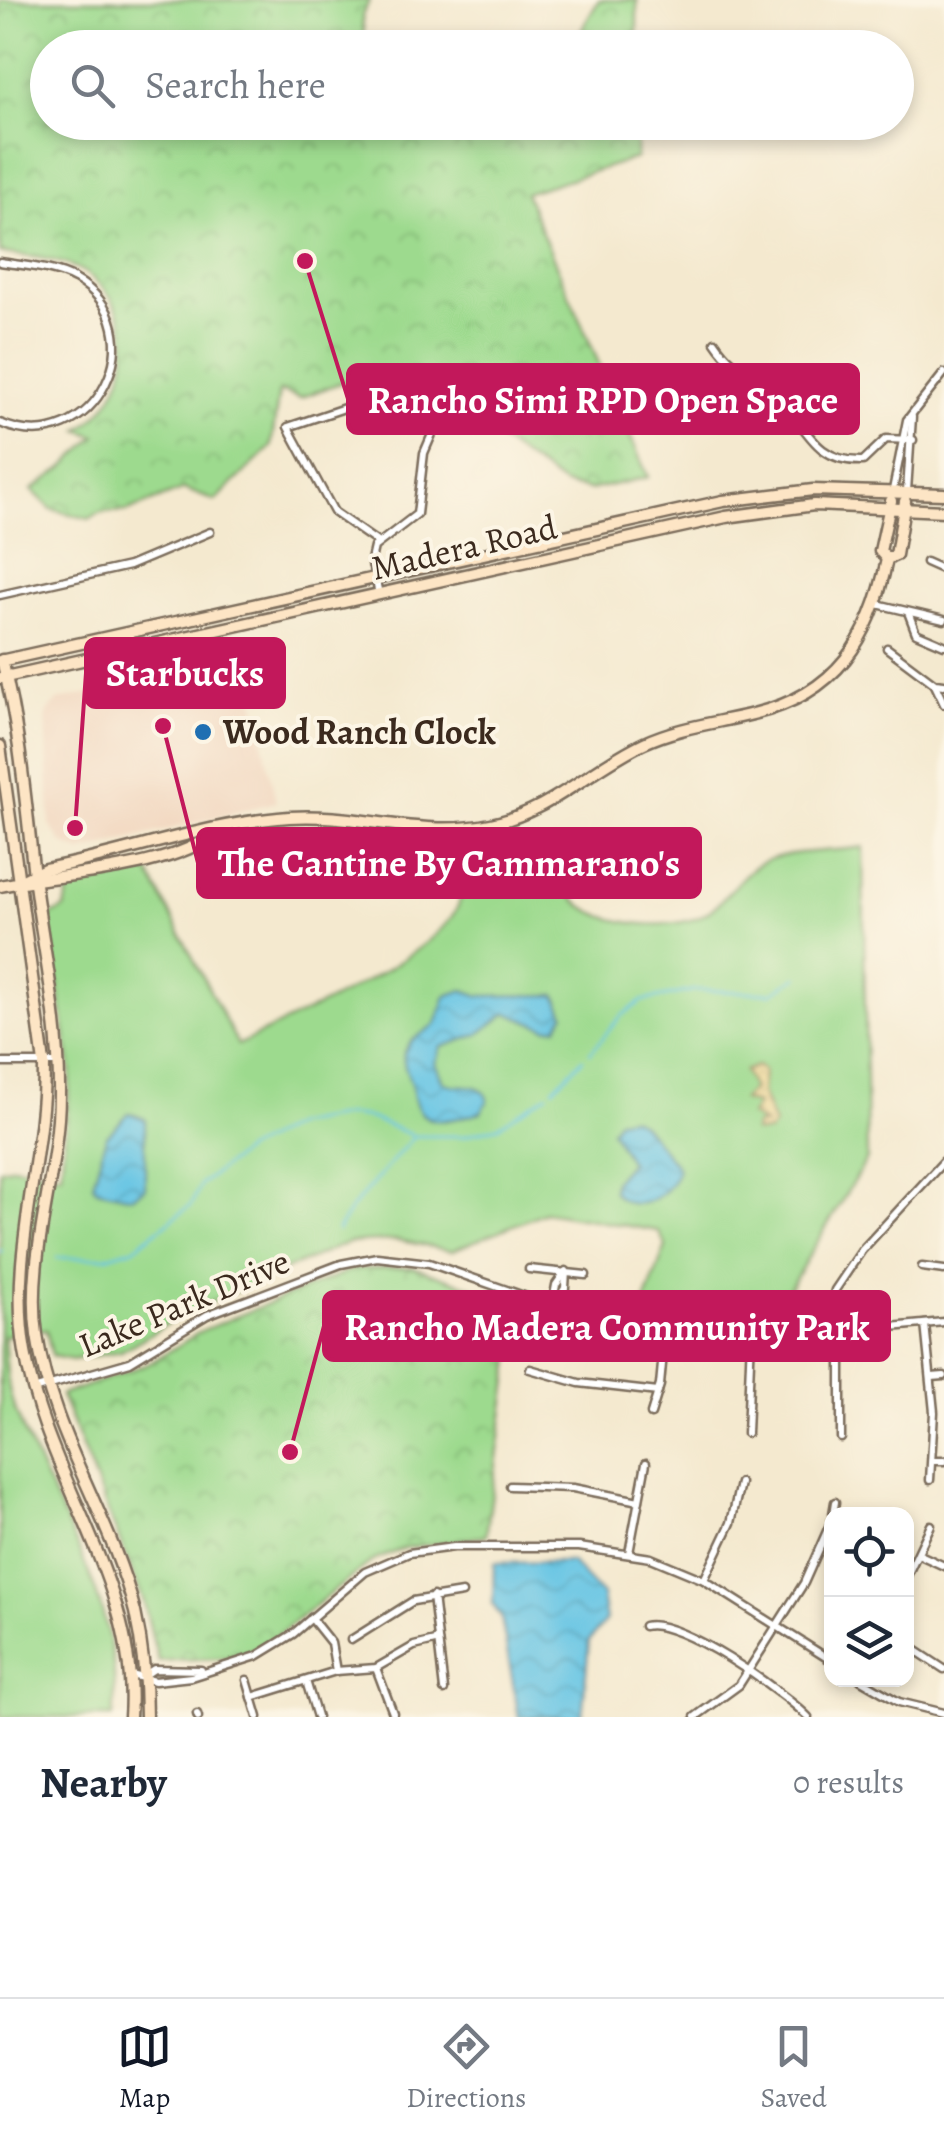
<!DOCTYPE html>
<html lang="en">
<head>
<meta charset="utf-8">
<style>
  body { margin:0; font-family:Alegreya,serif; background:#f6f6f7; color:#1f2937 }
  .controls { position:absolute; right:30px; bottom:30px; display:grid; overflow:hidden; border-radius:20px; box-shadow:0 5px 15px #0003 }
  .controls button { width:90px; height:90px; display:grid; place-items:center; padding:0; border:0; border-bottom:2px solid #e0e1e3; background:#fff; color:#1f2937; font:50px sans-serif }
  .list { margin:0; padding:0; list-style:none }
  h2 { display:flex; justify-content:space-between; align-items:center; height:130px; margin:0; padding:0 40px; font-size:42px }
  h2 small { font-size:32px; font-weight:400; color:#747a83 }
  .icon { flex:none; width:55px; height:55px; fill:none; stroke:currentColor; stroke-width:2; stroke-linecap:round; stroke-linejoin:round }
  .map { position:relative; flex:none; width:944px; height:1717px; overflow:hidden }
  .search { position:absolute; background:#fff; box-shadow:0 5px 15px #0003; left:30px; right:30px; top:30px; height:110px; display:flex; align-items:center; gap:25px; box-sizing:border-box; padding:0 35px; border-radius:55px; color:#747a83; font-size:38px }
  .sheet { height:280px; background:#fff }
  nav { display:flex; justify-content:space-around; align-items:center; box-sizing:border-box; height:140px; border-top:2px solid #e0e1e3; background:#fff; font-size:28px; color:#747a83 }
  nav a { display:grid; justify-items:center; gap:5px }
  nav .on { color:#111827 }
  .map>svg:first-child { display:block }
</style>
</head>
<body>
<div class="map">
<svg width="944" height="1717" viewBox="0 0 944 1717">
  <defs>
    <pattern id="sand-dots" width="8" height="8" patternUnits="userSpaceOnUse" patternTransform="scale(2.5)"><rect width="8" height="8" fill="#eeda9e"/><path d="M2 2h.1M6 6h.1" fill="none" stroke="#cdbb88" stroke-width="1.8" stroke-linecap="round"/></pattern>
    <pattern id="park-crowns" width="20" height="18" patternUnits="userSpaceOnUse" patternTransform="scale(2.5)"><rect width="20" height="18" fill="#9dda8e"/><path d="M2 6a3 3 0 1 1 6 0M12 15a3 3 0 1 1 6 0" fill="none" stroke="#88bb7a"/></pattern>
    <pattern id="water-waves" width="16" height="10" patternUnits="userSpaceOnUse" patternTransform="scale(2.5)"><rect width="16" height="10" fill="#66c5e4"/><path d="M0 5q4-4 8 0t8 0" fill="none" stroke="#59a9c3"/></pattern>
  </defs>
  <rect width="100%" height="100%" fill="#fcf5e5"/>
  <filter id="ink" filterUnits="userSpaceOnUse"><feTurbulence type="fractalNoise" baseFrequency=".01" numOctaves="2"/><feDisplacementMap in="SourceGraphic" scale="20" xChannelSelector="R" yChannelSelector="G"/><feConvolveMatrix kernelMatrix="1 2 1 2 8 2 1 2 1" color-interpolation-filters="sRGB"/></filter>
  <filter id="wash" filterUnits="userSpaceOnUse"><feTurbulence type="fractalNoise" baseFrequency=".0048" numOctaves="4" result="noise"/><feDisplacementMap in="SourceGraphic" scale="40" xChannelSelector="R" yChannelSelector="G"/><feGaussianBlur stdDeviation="2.25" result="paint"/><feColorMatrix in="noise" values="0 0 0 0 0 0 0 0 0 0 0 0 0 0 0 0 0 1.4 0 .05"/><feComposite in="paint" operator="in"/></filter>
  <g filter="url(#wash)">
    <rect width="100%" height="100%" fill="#f4e9cf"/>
    <!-- built -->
    <polygon fill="#f1d5bd" points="247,665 276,802 81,852 62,843 50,825 46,714 57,701 141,681 150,687"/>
    <!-- green -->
    <path fill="#9dda8e" stroke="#6c8256" stroke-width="2.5" d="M 863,847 L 867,1159 L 764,1331 L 639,1318 L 666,1246 L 658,1231 L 545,1212 L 451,1251 L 397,1240 L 347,1243 L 188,1312 L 121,1351 L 72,1360 L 52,1356 L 46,1329 L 4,1336 C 6,1358 6,1383 13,1404 C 49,1505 127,1605 113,1717 L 0,1717 L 0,1169 L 14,1166 L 61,1174 L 71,1072 L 48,917 L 65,908 L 70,886 L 148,871 L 238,1045 C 288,1019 457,951 461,894 L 507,883 L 569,893 C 591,926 672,933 705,914 C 727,901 740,872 763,862 C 787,850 835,852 863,847 Z"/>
    <!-- sand -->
    <polygon fill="url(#sand-dots)" stroke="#94825e" stroke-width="2.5" points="757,1066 763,1071 761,1093 774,1125 769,1132 754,1132 755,1126 763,1123 750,1116 757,1104 742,1100 753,1089 744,1071"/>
    <!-- park -->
    <g fill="url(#park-crowns)" stroke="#6c8256" stroke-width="2.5">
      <path d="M 0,0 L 370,0 L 362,15 L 365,47 L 48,48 L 48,122 L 637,123 L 636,158 L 525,193 L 648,477 L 590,490 L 564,485 L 441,399 L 391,373 L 361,375 L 300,398 L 279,391 L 271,447 L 215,501 L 184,489 L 128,511 L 101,512 L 89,519 L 51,509 L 32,490 L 63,468 L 96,436 L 79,430 C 136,394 144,310 84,272 C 59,257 28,258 0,252 Z"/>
      <polygon points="599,0 637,0 637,47 571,47"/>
      <polygon points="413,1267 519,1303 486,1536 405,1548 372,1561 270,1641 239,1657 158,1661 143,1599 61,1395 150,1363 203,1330 354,1269"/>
    </g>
    <!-- water -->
    <g fill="url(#water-waves)" stroke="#507881" stroke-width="2.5">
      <path d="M 463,990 L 480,996 L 556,995 L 565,1014 L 557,1027 L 547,1028 L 507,1013 L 478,1035 L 441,1047 L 435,1063 L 443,1082 C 459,1091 481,1077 488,1101 L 481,1112 C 450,1120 419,1133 413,1092 C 411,1077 402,1069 404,1053 L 411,1041 L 436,1024 L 446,996 Z"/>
      <polygon points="129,1113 145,1119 145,1188 132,1197 96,1189 93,1184 106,1137"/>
      <path d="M 631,1117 L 642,1124 L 678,1168 C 671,1196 634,1219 613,1191 L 614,1181 L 630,1162 L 611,1130 L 618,1119 Z"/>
      <polygon points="571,1562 602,1595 606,1620 589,1641 582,1717 519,1717 501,1617 493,1605 494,1563"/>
    </g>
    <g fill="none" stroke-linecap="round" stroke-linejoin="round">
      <!-- stream -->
      <g stroke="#66c5e4" stroke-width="2.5">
        <polyline points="590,1053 620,1017 642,1001 696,990 772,993 798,977"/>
        <polyline points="553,1089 583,1059"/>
        <polyline points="337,1231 350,1210 414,1136"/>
        <polyline points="0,1251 2,1251"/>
        <polyline points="57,1258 106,1257 134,1248 191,1205 201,1184 246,1150 295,1125 348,1115 370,1118 414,1136 463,1136 497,1127 548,1094"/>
      </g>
    </g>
  </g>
  <g filter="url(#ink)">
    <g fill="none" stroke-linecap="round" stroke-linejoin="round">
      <defs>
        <g id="street">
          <path d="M 0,262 C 25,266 52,267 75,279 C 161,327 95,464 0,423"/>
          <path d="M 715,342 C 736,373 750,369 774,392 C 805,420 811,463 863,461 L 886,439 L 913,440"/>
          <polyline points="893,490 907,420 944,373"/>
          <polyline points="907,491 912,417"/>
          <polyline points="377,542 334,512 288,427 380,396 433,432 424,453 417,514 374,547 371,560 379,594"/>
          <polyline points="926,562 944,570"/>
          <polyline points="0,595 129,566 210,532"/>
          <polyline points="877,604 944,620"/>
          <polyline points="908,612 916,633 944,645"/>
          <polyline points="887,648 935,684 944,685"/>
          <polyline points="935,685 944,704"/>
          <polyline points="0,1063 58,1063"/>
          <polyline points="922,1267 944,1270"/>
          <polyline points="529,1269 586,1275"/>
          <polyline points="835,1299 841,1317 838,1330"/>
          <polyline points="552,1306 556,1285 565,1272"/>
          <polyline points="553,1307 565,1288 566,1271"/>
          <polyline points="925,1324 934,1412 930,1480"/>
          <polyline points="530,1369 579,1383 658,1392"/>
          <polyline points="932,1377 944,1376"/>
          <polyline points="33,1390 130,1362 207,1315 341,1264 377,1257 429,1263 587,1318 639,1330 795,1336 944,1322"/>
          <polyline points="651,1414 660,1385 665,1333"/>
          <polyline points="747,1433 751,1336"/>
          <polyline points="841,1438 841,1360 830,1307 835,1290 862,1250 944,1161"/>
          <polyline points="934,1461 944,1461"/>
          <polyline points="510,1486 573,1488 639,1501"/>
          <polyline points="833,1514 835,1502"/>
          <polyline points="629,1553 646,1463"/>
          <polyline points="918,1554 944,1566"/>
          <polyline points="906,1578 931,1525"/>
          <polyline points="704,1580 731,1523 740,1483"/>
          <polyline points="433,1596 444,1690"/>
          <polyline points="311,1618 331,1643 336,1671"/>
          <path d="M 644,1626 C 677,1617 783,1691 808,1717"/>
          <polyline points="351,1640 413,1601 462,1593"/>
          <polyline points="906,1644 944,1669"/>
          <polyline points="376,1668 393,1713"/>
          <polyline points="131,1675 155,1681 191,1677 257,1656 293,1634 365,1572 409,1553 454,1547 579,1547 651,1558 704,1580 832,1661"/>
          <polyline points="145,1675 154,1669 201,1670"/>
          <polyline points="247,1680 258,1717"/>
          <polyline points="861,1680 899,1702 944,1713"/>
          <polyline points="306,1681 317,1717"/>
          <polyline points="252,1697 336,1671 376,1668 414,1646 435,1641"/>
          <polyline points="197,1714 198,1717"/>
          <polyline points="695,1717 739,1685 804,1583 832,1520"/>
        </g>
        <g id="secondary">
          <polyline points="887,559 896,555 905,501"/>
          <polyline points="887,559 880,551 891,501"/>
          <path d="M 2,660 C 21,734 26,809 35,884 C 44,954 60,1024 59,1094 C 59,1174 26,1255 37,1335 C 51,1434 111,1516 135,1612 C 143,1647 146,1682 146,1717"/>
          <polyline points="0,661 723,501 813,490 944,494"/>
          <polyline points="1,678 726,517 814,505 944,511"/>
          <path d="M 0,746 L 44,1063 C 45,1158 8,1258 25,1352 C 46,1478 140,1586 130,1717"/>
          <path d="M 19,882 L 45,869 C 126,854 206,823 289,817 C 358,812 421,839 491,824 C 550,812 591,768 644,743 C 678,727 717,723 753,714 C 837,694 871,639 887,559"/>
          <path d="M 0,886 C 62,873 169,872 220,830"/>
        </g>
      </defs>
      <!-- street casing -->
      <use href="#street" stroke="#7c6d5c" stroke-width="11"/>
      <!-- secondary casing -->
      <use href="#secondary" stroke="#7c6d5c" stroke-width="15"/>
      <!-- street -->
      <use href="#street" stroke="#fff" stroke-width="6"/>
      <!-- secondary -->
      <use href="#secondary" stroke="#fde5c5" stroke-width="10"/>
    </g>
  </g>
  <!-- markers -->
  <circle fill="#1f6fb2" stroke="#fcf5e5" stroke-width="4" cx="203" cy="732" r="10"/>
  <g text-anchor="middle" stroke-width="8" stroke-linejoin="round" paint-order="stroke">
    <!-- street labels -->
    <g font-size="35" fill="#3b2a1e" stroke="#fcf5e5">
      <text transform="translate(464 547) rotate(-13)" y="12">Madera Road</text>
      <text transform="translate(184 1303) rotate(-23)" y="12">Lake Park Drive</text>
    </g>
    <!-- poi labels -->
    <g font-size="35" font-weight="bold" fill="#3b2a1e" stroke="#fcf5e5" text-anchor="start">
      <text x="223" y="744">Wood Ranch Clock</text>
    </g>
  </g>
  <!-- callouts -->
  <path fill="none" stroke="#c2185b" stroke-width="4" d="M305 261L348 399M75 828L86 673M163 726L198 863M290 1452L324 1326"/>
  <g fill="#c2185b" stroke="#fcf5e5" stroke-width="4">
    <circle cx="305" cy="261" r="10"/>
    <circle cx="75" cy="828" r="10"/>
    <circle cx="163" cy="726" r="10"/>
    <circle cx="290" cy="1452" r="10"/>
  </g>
  <g fill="#c2185b" stroke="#c2185b" stroke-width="4">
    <rect x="348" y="365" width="510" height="68" rx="10"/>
    <rect x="86" y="639" width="198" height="68" rx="10"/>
    <rect x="198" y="829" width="502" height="68" rx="10"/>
    <rect x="324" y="1292" width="565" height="68" rx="10"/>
  </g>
  <g font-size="38" text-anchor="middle" font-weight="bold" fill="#fff">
    <text x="603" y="413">Rancho Simi RPD Open Space</text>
    <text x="185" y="686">Starbucks</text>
    <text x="449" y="876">The Cantine By Cammarano's</text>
    <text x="607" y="1340">Rancho Madera Community Park</text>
  </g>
</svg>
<div class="controls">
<button><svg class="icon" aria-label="locate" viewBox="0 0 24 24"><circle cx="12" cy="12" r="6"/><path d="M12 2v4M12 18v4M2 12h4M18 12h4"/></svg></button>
<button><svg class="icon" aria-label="layers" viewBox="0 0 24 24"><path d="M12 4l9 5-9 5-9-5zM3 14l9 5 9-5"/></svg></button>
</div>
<div class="search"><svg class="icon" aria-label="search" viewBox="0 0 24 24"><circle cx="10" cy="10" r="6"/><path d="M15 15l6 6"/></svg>Search here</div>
</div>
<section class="sheet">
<h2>Nearby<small>0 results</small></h2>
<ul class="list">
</ul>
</section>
<nav>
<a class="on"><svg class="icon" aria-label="map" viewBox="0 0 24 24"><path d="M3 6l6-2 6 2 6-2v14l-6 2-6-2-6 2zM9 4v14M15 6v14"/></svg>Map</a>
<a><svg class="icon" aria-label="directions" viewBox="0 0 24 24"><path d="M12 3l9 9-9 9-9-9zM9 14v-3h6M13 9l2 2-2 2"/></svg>Directions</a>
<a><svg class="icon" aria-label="saved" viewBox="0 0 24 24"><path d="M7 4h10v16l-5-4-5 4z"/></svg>Saved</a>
</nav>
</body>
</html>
